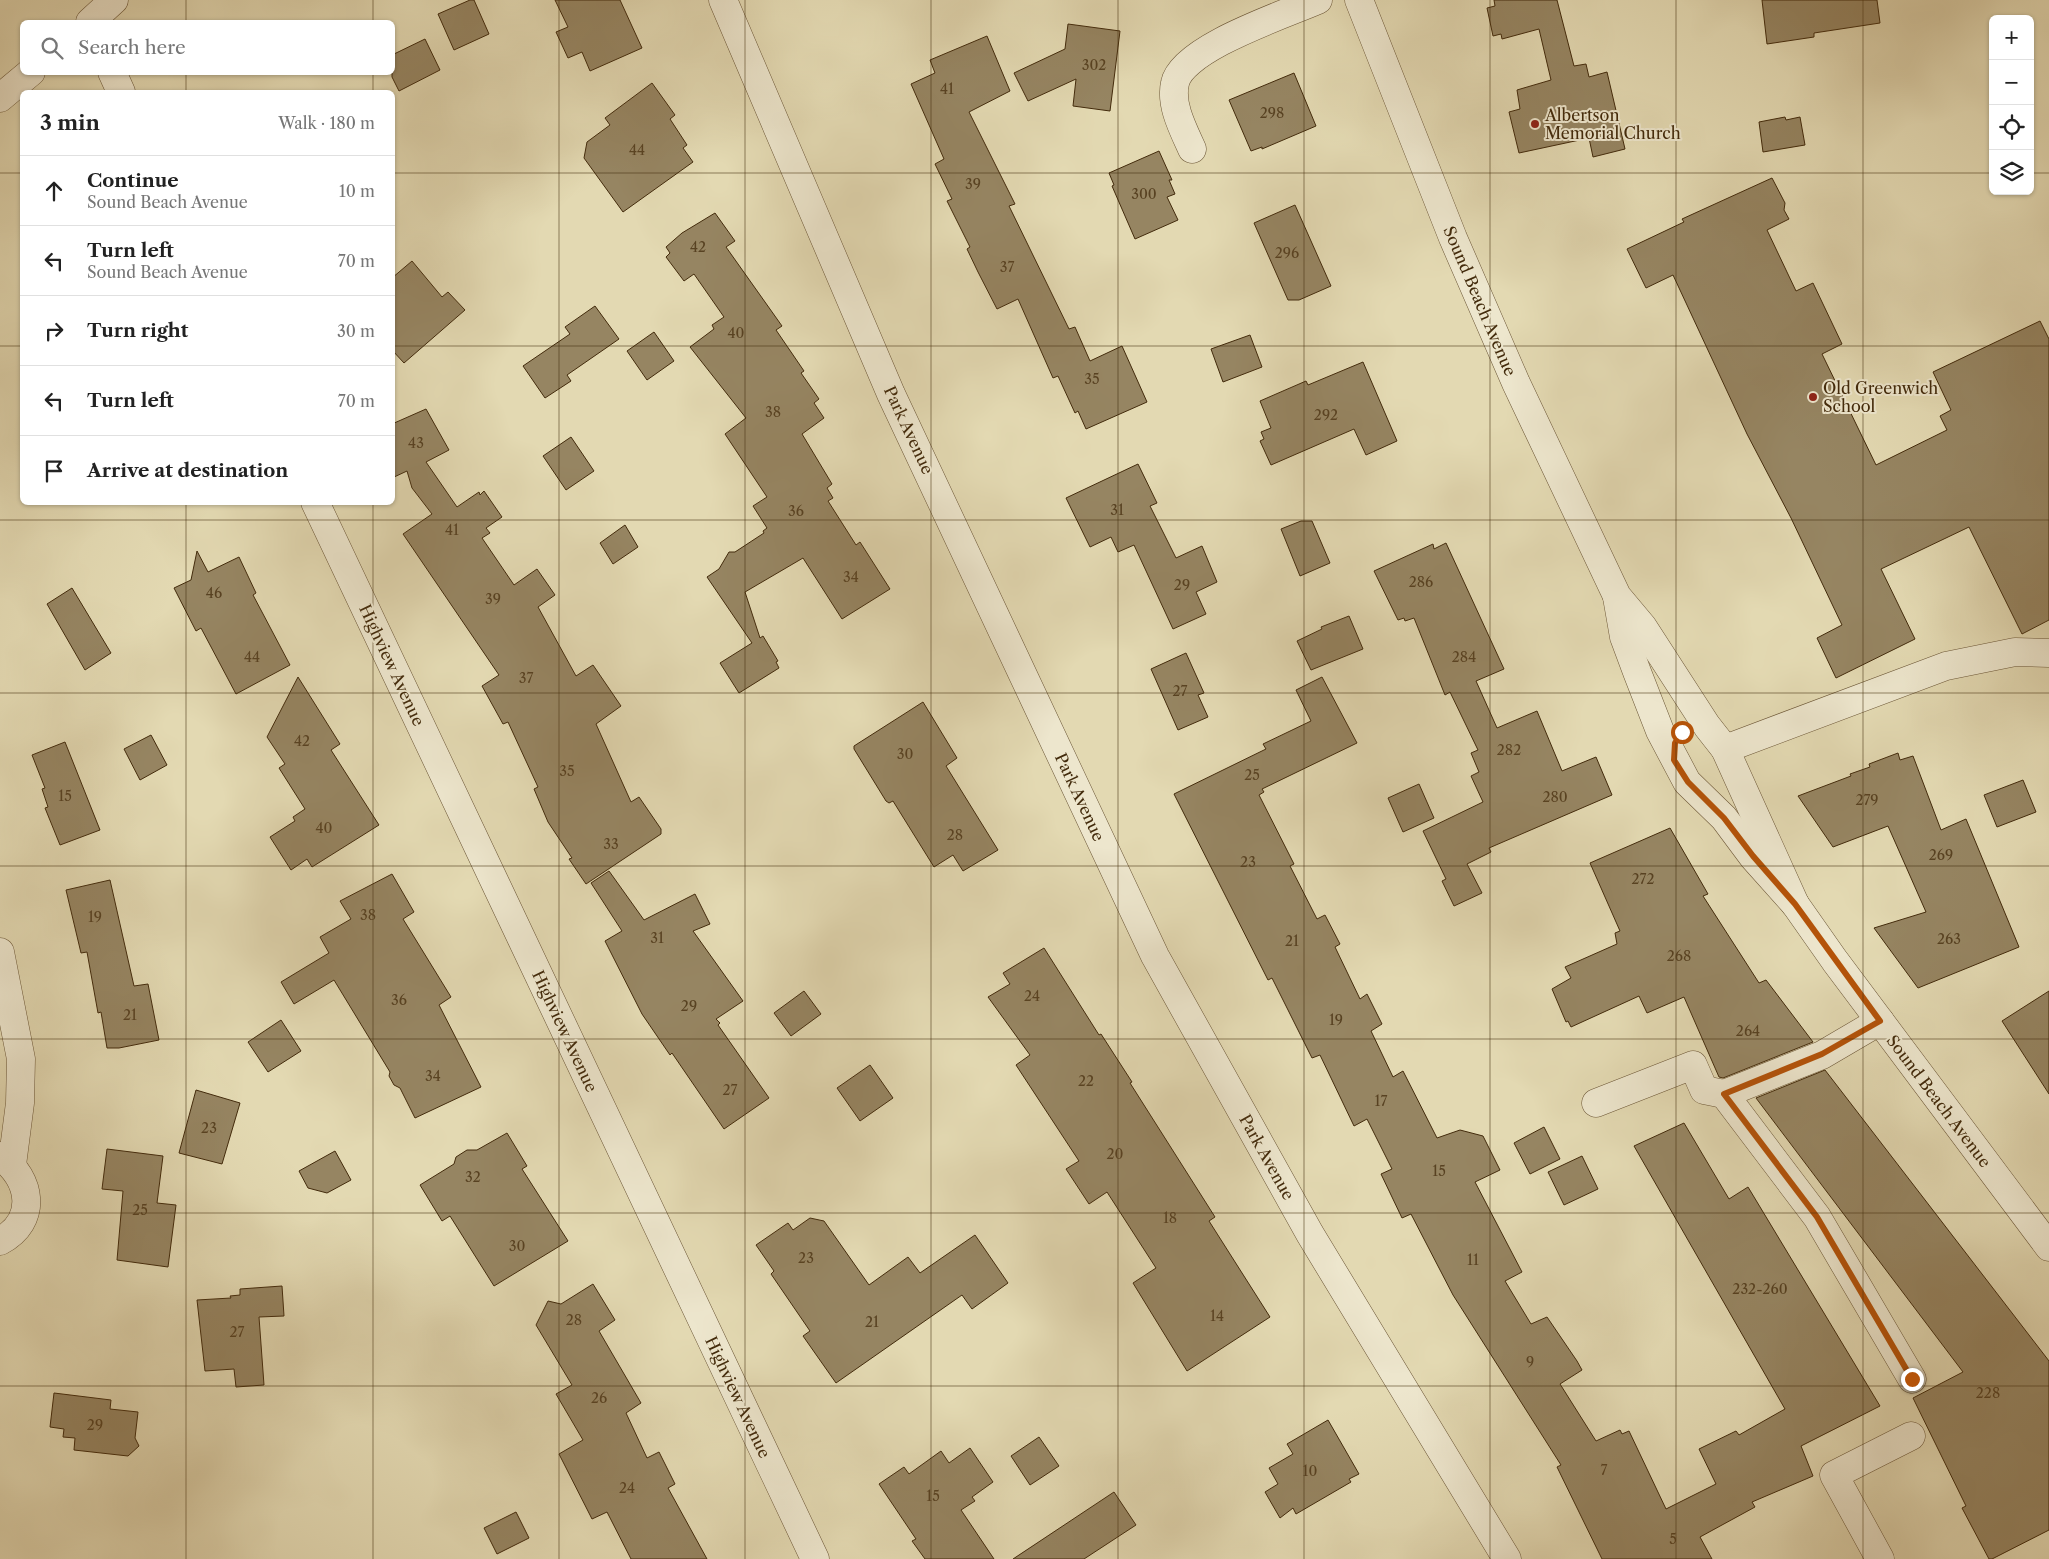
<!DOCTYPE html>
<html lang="en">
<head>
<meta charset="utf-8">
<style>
  body { margin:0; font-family:"Libre Caslon Text",serif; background:#f2f2f2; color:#222 }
  .controls { position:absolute; right:15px; top:15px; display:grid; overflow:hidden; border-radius:8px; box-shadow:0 1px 4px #0004 }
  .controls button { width:45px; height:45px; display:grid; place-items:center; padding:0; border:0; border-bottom:1px solid #e0e0e0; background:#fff; color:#222; font:25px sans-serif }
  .stop { position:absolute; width:15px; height:15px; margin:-11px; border:4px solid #b45309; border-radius:50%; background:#fff }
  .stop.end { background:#b45309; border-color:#fff; box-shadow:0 1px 5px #0008 }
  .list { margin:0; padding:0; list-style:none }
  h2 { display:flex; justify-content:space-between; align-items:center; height:65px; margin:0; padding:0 20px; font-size:21px }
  h2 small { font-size:16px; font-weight:400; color:#767676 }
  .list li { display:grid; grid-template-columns:32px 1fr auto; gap:15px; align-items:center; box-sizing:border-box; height:70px; padding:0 20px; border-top:1px solid #e0e0e0 }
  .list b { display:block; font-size:19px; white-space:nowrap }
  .list p { margin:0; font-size:16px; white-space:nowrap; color:#767676 }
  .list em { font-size:16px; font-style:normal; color:#767676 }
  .icon { flex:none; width:28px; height:28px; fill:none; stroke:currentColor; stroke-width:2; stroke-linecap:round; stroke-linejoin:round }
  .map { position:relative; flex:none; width:2049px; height:1559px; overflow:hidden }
  .search { position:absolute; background:#fff; box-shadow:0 1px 4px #0004; left:20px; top:20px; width:375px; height:55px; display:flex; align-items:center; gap:12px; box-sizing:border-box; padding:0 18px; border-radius:8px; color:#767676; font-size:19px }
  .panel { position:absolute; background:#fff; box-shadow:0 1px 4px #0004; left:20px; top:90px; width:375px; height:415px; border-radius:8px }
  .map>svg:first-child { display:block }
</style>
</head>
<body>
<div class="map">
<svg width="2049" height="1559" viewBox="0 0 2049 1559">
  <rect width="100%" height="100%" fill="#e3d9b2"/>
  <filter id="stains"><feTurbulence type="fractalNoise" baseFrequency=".004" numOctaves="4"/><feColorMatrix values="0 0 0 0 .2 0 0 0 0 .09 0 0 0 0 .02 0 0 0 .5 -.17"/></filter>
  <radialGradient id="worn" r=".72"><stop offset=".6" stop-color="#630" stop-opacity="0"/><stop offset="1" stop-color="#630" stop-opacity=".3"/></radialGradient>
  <!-- building -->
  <g fill="#968562" stroke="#432b0c">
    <polygon points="470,0 474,0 489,34 454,50 438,14"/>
    <polygon points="555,0 620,0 642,48 590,71 582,52 568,58 556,32 568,27"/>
    <polygon points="1494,0 1557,0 1574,66 1586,64 1589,77 1607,72 1625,149 1593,157 1589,138 1519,153 1509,112 1520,109 1517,90 1551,80 1539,29 1502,39 1501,34 1493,36 1487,8 1495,6"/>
    <polygon points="1762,0 1877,0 1880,23 1814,33 1814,37 1767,44"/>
    <polygon points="1068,24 1120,31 1110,111 1073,106 1076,79 1028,101 1014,73 1065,49"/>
    <polygon points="987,36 1010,91 969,112 1015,204 1009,206 1069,329 1075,327 1090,361 1122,346 1147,402 1086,429 1078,411 1075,413 1058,376 1053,378 1018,299 997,309 978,272 967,249 970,247 947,201 952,199 935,164 944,159 911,84 935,73 930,60"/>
    <polygon points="425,39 440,70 399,91 392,77 392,55"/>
    <polygon points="1294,73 1316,126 1262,149 1262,147 1251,151 1229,100"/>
    <polygon points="652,83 675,115 670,119 687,145 683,148 693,162 623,212 584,158 587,142 610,125 605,118"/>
    <polygon points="1785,117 1786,120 1800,117 1805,145 1763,152 1759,122"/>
    <polygon points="1159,151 1172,180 1169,180 1175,194 1167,197 1178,220 1135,239 1112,186 1114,185 1109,173"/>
    <polygon points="1772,178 1785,203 1784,210 1789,219 1767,230 1796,291 1813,283 1842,344 1822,354 1876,465 1947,430 1940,416 1951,410 1933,372 2040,321 2049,339 2049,620 2022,634 1969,527 1881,569 1915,639 1836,678 1817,638 1842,625 1791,518 1747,434 1673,275 1646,288 1627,249 1684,222 1682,219"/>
    <polygon points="1295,205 1331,286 1299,300 1288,300 1254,223"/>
    <polygon points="715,213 735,241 726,247 782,326 776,330 804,371 801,373 819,399 814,403 824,418 802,434 832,484 827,488 833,498 828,501 856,545 860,542 890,589 842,619 803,558 745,592 760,638 763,636 778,661 776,662 779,668 739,693 720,663 752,643 707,577 719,569 729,552 735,552 764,533 763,531 767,528 753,506 767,497 725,434 746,418 690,347 714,329 712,325 724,317 694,274 684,281 666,257 670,253 666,247 682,233"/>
    <polygon points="412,261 442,297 448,292 465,310 404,363 392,350 392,278"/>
    <polygon points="595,306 619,339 567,375 571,381 545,398 523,366 570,334 565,327"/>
    <polygon points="654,332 674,361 647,380 627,351"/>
    <polygon points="1250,335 1262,367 1223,382 1211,349"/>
    <polygon points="1363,362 1397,441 1366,455 1354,429 1271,465 1260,441 1264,439 1261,432 1271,428 1260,401 1306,381 1308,385"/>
    <polygon points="426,409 449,450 426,462 457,507 479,492 480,495 484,491 502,517 486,528 490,533 482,538 514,585 537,569 555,595 538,607 576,676 593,665 621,706 596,724 631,802 639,797 661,829 661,834 586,884 569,859 572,858 548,822 534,789 538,787 508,722 503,724 482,686 499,675 403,534 432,514 412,488 407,471 392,478 392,424"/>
    <polygon points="571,437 594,471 566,490 543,456"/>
    <polygon points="1138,464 1157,503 1150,506 1176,558 1202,546 1217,582 1196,592 1206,614 1173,629 1134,545 1118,552 1111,537 1090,547 1066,498"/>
    <polygon points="1301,521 1312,521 1330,563 1300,576 1281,529"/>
    <polygon points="625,525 638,547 613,564 600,543"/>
    <polygon points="1446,543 1504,669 1476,681 1497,728 1537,711 1562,771 1596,757 1612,795 1489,848 1491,852 1467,864 1482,893 1454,906 1442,881 1446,879 1423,831 1483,802 1471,776 1479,772 1471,753 1478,750 1450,692 1445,695 1414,618 1405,621 1404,618 1398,620 1374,571 1433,544 1434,549"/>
    <polygon points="197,551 208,572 239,557 256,593 253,595 290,665 236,694 201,628 196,631 174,588 191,580"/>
    <polygon points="72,588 111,653 85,670 47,604"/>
    <polygon points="1349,616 1363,649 1311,670 1297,641 1322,629 1321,627"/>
    <polygon points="1186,653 1204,693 1198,695 1208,717 1178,730 1151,669"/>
    <polygon points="298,677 340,744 331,750 379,825 312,867 307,859 291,870 270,837 295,821 293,817 305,809 279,768 285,764 267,737"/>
    <polygon points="1322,677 1357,743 1262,789 1264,792 1259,795 1294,864 1290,866 1317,919 1325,915 1340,944 1335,947 1360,999 1367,994 1382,1024 1371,1031 1393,1077 1403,1071 1437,1138 1460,1130 1483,1136 1500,1170 1475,1182 1522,1272 1505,1281 1531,1324 1547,1317 1577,1361 1582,1370 1560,1384 1596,1441 1620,1430 1622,1434 1629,1431 1666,1509 1716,1484 1699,1449 1736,1431 1739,1435 1785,1409 1634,1146 1684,1123 1729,1199 1748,1187 1880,1406 1801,1446 1813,1476 1752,1502 1755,1507 1700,1537 1712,1559 1602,1559 1557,1467 1561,1465 1453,1295 1411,1214 1402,1218 1381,1174 1392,1169 1367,1119 1354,1126 1320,1055 1312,1058 1272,978 1268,980 1174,794 1266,749 1263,744 1311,721 1296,690"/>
    <polygon points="923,702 957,758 946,766 998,850 963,871 953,855 934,867 893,801 889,803 886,801 854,749 854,746"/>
    <polygon points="151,735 167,765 140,780 124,749"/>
    <polygon points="65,742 100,830 60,845 45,808 48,807 42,789 45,788 32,755"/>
    <polygon points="1898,753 1900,760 1913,756 1941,830 1966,819 2019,947 1918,988 1874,928 1926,912 1888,826 1833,847 1798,796 1851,776 1850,774 1870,767 1869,764"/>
    <polygon points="2023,780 2036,812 1997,827 1984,795"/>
    <polygon points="1419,784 1434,818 1403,832 1388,798"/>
    <polygon points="1670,828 1708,894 1703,896 1759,983 1766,980 1813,1042 1723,1078 1719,1077 1684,997 1647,1013 1639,996 1571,1027 1568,1021 1566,1022 1552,989 1571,978 1565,967 1617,944 1615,933 1620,931 1590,863"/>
    <polygon points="609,871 644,920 695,894 710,924 693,931 743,1001 716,1019 720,1023 718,1025 769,1098 724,1129 672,1053 670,1055 642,1014 605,941 622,931 591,883"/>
    <polygon points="392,874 414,912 403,919 451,997 439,1005 481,1087 415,1118 400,1088 394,1085 389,1076 390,1072 334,980 294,1004 281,982 329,953 320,937 351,919 340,901"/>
    <polygon points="110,880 134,986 148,984 159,1040 119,1048 107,1048 101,1012 98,1013 87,952 81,953 66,890"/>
    <polygon points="1044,948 1099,1035 1101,1034 1132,1082 1130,1083 1215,1217 1209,1221 1270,1317 1187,1371 1133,1283 1156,1268 1107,1192 1089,1204 1066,1169 1079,1161 1016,1065 1030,1055 988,997 1010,984 1003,973"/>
    <polygon points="804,991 821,1014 791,1036 774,1013"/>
    <polygon points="2049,991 2049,1094 2002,1021"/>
    <polygon points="281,1020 301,1051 268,1072 248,1042"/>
    <polygon points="870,1065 893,1098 860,1121 837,1088"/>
    <polygon points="1825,1070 2049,1361 2049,1530 1992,1559 1989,1559 1962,1508 1966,1506 1913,1398 1963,1372 1756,1098"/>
    <polygon points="196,1090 240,1103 222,1164 179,1153"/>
    <polygon points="1544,1127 1560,1159 1530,1174 1514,1143"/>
    <polygon points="507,1133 527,1166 522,1169 568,1241 494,1286 450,1216 442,1221 420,1185 454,1164 456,1157 467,1150 477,1150"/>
    <polygon points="107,1149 163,1156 157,1203 176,1205 168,1267 117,1260 123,1191 102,1189"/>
    <polygon points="335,1151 351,1180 327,1193 308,1188 299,1171"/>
    <polygon points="1582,1156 1598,1189 1564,1205 1548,1172"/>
    <polygon points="810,1218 824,1221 869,1285 908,1257 920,1273 975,1235 1008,1283 972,1309 962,1295 836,1383 803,1336 810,1331 771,1274 774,1271 756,1245 788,1223 793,1230"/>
    <polygon points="593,1284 615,1320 599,1331 641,1403 626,1413 647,1458 659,1452 675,1484 668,1488 707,1559 631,1559 607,1512 592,1519 559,1454 583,1440 556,1394 572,1385 536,1325 548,1301 561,1304"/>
    <polygon points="282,1286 284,1316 259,1317 264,1385 236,1387 234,1369 205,1371 197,1300 231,1298 230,1296 240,1295 240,1289"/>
    <polygon points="54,1393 111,1400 110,1409 138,1412 135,1438 139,1446 128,1456 74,1450 75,1438 63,1437 64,1429 50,1427"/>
    <polygon points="1328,1420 1359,1474 1349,1479 1351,1482 1296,1514 1293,1508 1280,1518 1265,1492 1278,1484 1269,1468 1293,1454 1287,1444"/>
    <polygon points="1039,1437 1059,1466 1030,1485 1011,1456"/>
    <polygon points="970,1448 993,1482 972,1497 975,1501 961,1510 994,1559 925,1559 912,1541 916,1539 879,1484 904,1467 909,1474 941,1451 949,1463"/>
    <polygon points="1114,1492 1136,1525 1084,1559 1013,1559"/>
    <polygon points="516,1512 529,1538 497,1554 484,1528"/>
  </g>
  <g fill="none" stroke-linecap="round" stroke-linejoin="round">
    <defs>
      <g id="minor">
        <polyline points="723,0 891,394 1155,956 1310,1234 1507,1559"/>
        <polyline points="1359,0 1453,238 1516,383 1617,596 1643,627 1707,726 1725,749 1795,904"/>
        <polyline points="90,22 114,0"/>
        <polyline points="112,72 121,92"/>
        <polyline points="0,98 31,72"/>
        <path d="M 1192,149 C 1183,129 1170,105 1175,83 C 1182,48 1286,14 1318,0"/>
        <polyline points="315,502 815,1559"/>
        <polyline points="1617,597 1624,637 1637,672 1660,731 1687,782 1724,818 1753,857 1795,904 1835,961 2049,1247"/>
        <polyline points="1725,749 1946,666 2015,652 2049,653"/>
        <polyline points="0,952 21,1059 20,1103 12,1165"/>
        <polyline points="1880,1021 1822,1055 1724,1094 1817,1217 1912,1379"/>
        <polyline points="1596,1103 1693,1065 1704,1090 1724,1094"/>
        <path d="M 0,1156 C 32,1179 38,1221 0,1241"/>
        <polyline points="1880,1559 1834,1475 1911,1436"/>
      </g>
    </defs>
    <!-- minor casing -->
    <use href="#minor" stroke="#6b5636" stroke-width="29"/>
    <!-- minor -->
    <use href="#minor" stroke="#ede6cd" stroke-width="28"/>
  </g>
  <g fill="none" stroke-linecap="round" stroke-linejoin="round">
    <!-- route -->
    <polyline stroke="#b45309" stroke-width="6" points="1682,732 1675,743 1674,760 1688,782 1724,818 1753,856 1795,904 1880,1021 1822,1054 1724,1094 1817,1217 1912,1379"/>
  </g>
  <!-- grid -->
  <path fill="none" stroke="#432b0c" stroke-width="1" stroke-opacity="0.55" d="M 186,0 L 186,22M 373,0 L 373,22M 559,0 L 559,1559M 745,0 L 745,1559M 931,0 L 931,1559M 1118,0 L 1118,1559M 1304,0 L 1304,1559M 1490,0 L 1490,1559M 1676,0 L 1676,1559M 1863,0 L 1863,1559M 186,72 L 186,92M 373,72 L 373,92M 0,173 L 22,173M 392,173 L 1993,173M 2030,173 L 2049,173M 0,346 L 22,346M 392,346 L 2049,346M 186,502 L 186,1559M 373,502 L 373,1559M 0,520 L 2049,520M 0,693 L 2049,693M 0,866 L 2049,866M 0,1039 L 2049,1039M 0,1213 L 2049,1213M 0,1386 L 2049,1386"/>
  <!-- markers -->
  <g fill="#8f2418" stroke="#ede6cd" stroke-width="2">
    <circle cx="1535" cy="124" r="5"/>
    <circle cx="1813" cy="397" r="5"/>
  </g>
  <g text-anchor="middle" stroke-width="4" stroke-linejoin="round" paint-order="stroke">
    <!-- number labels -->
    <g font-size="14" fill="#584222">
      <text x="1094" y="70">302</text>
      <text x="947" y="94">41</text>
      <text x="1272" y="118">298</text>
      <text x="637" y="155">44</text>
      <text x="973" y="189">39</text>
      <text x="1144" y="199">300</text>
      <text x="698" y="252">42</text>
      <text x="1287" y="258">296</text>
      <text x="1007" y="272">37</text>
      <text x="736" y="338">40</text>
      <text x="1092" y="384">35</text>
      <text x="773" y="417">38</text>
      <text x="1326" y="420">292</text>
      <text x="416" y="448">43</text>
      <text x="1117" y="515">31</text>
      <text x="796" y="516">36</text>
      <text x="452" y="535">41</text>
      <text x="851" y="582">34</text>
      <text x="1421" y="587">286</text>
      <text x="1182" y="590">29</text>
      <text x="214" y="598">46</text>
      <text x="493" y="604">39</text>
      <text x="252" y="662">44</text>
      <text x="1464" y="662">284</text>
      <text x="526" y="683">37</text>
      <text x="1180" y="696">27</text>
      <text x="302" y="746">42</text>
      <text x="1509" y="755">282</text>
      <text x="905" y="759">30</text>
      <text x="567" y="776">35</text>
      <text x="1252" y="780">25</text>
      <text x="65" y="801">15</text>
      <text x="1555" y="802">280</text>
      <text x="1867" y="805">279</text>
      <text x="324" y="833">40</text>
      <text x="955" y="840">28</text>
      <text x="611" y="849">33</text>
      <text x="1941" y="860">269</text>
      <text x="1248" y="867">23</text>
      <text x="1643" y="884">272</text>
      <text x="368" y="920">38</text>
      <text x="95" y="922">19</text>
      <text x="657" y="943">31</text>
      <text x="1949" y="944">263</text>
      <text x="1292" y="946">21</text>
      <text x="1679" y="961">268</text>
      <text x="1032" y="1001">24</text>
      <text x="399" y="1005">36</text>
      <text x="689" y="1011">29</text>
      <text x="130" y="1020">21</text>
      <text x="1336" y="1025">19</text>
      <text x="1748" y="1036">264</text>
      <text x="433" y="1081">34</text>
      <text x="1086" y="1086">22</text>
      <text x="730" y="1095">27</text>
      <text x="1381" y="1106">17</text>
      <text x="209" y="1133">23</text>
      <text x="1115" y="1159">20</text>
      <text x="1439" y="1176">15</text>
      <text x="473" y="1182">32</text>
      <text x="140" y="1215">25</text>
      <text x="1170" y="1223">18</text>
      <text x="517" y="1251">30</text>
      <text x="806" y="1263">23</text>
      <text x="1473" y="1265">11</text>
      <text x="1760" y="1294">232-260</text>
      <text x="1217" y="1321">14</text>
      <text x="574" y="1325">28</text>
      <text x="872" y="1327">21</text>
      <text x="237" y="1337">27</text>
      <text x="1530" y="1367">9</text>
      <text x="1988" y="1398">228</text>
      <text x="599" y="1403">26</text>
      <text x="95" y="1430">29</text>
      <text x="1604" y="1475">7</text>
      <text x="1310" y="1476">10</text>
      <text x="627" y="1493">24</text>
      <text x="933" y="1501">15</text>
      <text x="1673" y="1544">5</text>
    </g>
    <!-- poi labels -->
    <g font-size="16" fill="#432b0c" stroke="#ede6cd" text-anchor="start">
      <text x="1545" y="121">Albertson<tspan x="1545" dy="18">Memorial Church</tspan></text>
      <text x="1823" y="394">Old Greenwich<tspan x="1823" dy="18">School</tspan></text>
    </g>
    <!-- street labels -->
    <g font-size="16" fill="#432b0c" stroke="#ede6cd">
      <text transform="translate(1480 301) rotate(67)" y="6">Sound Beach Avenue</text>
      <text transform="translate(909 430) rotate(65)" y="6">Park Avenue</text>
      <text transform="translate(392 665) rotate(65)" y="6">Highview Avenue</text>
      <text transform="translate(1080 797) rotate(65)" y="6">Park Avenue</text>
      <text transform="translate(565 1031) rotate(65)" y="6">Highview Avenue</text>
      <text transform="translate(1939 1101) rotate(53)" y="6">Sound Beach Avenue</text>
      <text transform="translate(1267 1157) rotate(61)" y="6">Park Avenue</text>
      <text transform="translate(738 1397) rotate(65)" y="6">Highview Avenue</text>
    </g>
  </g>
  <rect width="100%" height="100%" filter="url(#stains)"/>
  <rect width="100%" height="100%" fill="url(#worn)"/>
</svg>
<div class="controls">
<button>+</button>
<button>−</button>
<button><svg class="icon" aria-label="locate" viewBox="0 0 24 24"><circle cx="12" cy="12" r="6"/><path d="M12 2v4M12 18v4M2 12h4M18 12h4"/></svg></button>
<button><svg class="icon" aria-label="layers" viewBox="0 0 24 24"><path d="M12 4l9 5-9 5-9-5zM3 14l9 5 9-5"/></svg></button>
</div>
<div class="stop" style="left:1682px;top:732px"></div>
<div class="stop end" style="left:1912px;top:1379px"></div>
<div class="search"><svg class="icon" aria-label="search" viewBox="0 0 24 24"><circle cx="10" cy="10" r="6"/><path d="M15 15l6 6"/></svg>Search here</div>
<section class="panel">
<h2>3 min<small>Walk · 180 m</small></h2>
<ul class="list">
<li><svg class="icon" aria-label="ahead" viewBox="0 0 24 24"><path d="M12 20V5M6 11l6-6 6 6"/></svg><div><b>Continue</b><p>Sound Beach Avenue</p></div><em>10 m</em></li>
<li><svg class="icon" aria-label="left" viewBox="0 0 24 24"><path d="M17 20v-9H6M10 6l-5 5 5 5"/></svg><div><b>Turn left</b><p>Sound Beach Avenue</p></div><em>70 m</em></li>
<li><svg class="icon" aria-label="right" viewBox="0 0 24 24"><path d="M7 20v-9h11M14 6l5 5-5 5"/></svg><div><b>Turn right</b></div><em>30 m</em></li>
<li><svg class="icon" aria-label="left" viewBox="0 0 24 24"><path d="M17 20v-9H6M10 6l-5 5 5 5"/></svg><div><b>Turn left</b></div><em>70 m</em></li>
<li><svg class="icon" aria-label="arrive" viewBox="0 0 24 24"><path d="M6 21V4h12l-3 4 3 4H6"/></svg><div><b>Arrive at destination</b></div></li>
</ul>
</section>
</div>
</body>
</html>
